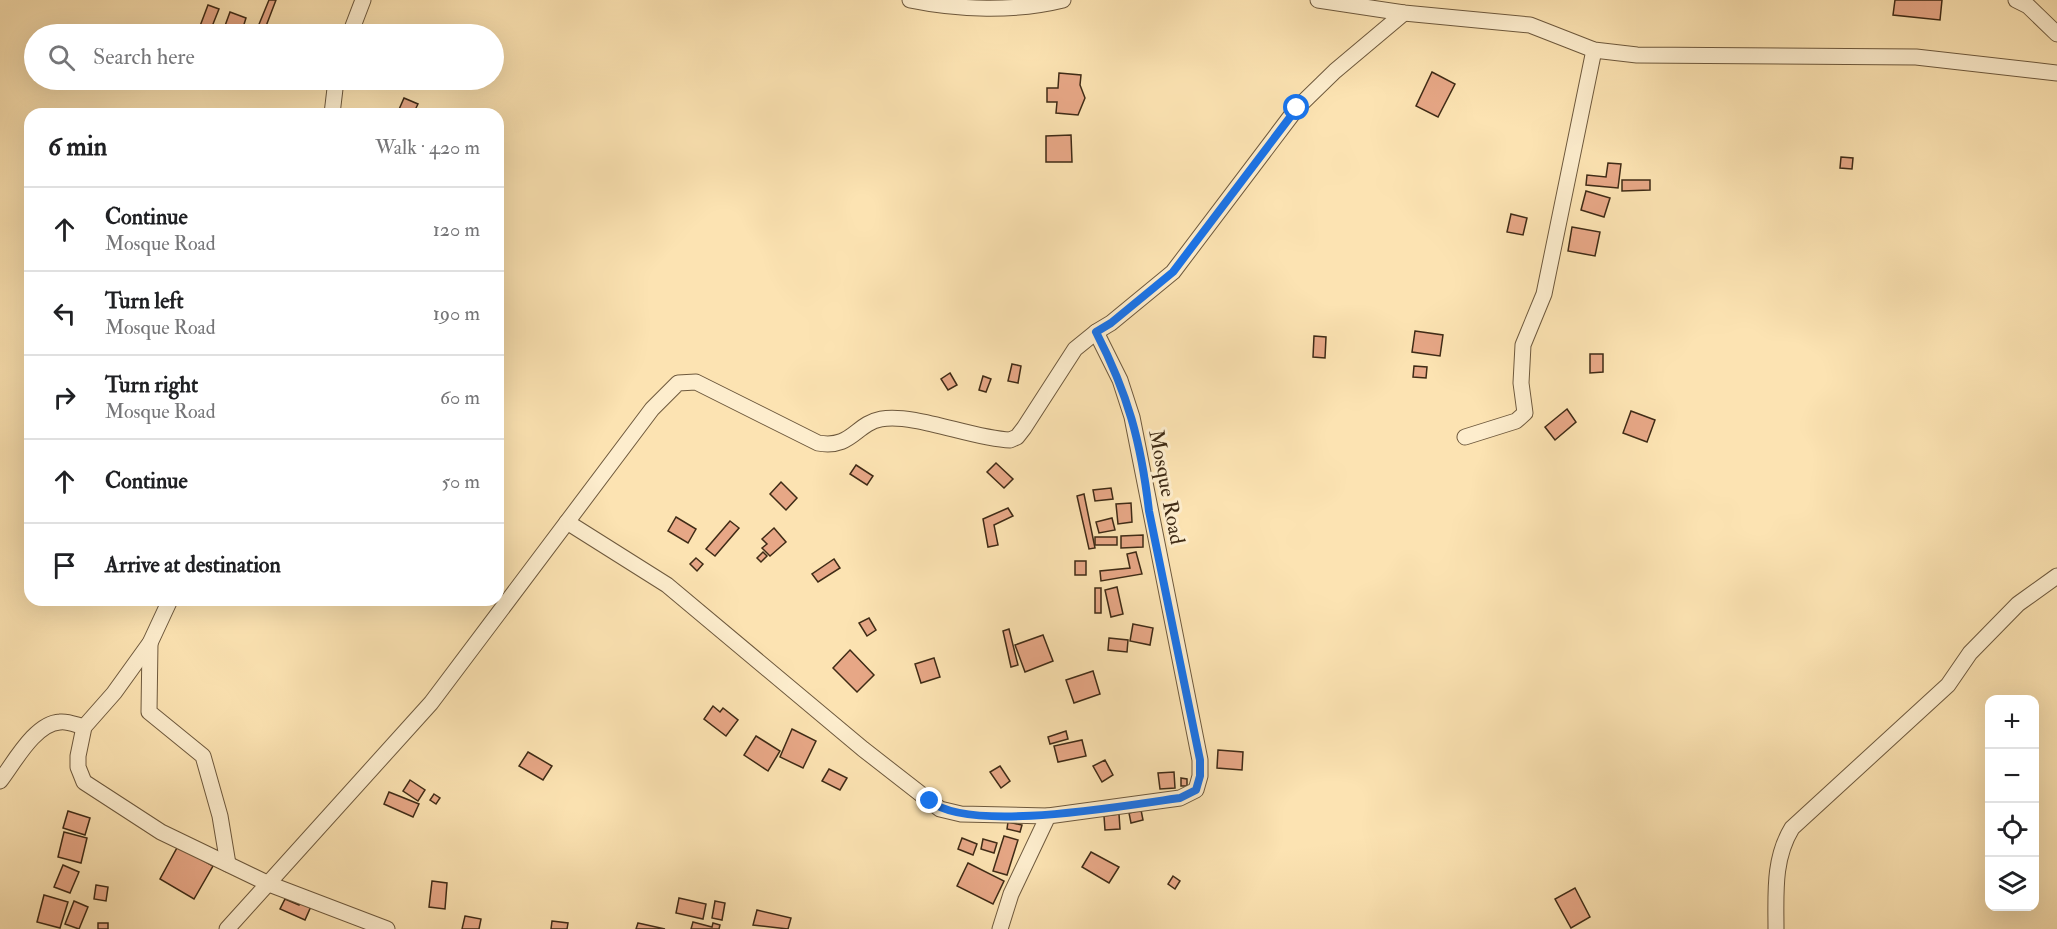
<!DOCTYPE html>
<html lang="en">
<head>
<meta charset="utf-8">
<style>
  body { margin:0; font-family:"IM FELL Double Pica",serif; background:#f6f6f6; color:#202124 }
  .controls { position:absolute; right:18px; bottom:18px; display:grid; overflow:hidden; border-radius:12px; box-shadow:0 6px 24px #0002 }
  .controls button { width:54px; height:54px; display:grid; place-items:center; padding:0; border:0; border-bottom:2px solid #e0e0e0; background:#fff; color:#202124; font:30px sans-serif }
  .stop { position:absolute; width:18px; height:18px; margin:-14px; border:4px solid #1a73e8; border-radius:50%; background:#fff }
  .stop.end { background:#1a73e8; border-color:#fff; box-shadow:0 2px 6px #0008 }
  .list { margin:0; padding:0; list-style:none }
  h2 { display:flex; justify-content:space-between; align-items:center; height:78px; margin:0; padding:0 24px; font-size:26px }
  h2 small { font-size:20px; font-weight:400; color:#757577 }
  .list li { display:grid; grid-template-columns:39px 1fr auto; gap:18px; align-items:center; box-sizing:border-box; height:84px; padding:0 24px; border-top:2px solid #e0e0e0 }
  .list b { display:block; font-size:22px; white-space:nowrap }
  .list p { margin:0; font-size:20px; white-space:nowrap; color:#757577 }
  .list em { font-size:20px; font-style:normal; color:#757577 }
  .icon { flex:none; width:33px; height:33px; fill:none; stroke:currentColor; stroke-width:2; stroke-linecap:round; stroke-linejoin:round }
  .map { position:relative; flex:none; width:2057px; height:929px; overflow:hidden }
  .search { position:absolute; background:#fff; box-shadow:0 6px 24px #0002; left:24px; top:24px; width:480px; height:66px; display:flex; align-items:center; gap:15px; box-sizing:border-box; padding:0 21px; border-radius:33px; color:#757577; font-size:22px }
  .panel { position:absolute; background:#fff; box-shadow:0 6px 24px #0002; left:24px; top:108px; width:480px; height:498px; border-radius:18px }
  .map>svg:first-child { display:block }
</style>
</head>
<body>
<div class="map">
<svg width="2057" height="929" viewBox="0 0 2057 929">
  <rect width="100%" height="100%" fill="#fce3b2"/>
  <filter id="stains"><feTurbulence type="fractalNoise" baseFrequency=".00333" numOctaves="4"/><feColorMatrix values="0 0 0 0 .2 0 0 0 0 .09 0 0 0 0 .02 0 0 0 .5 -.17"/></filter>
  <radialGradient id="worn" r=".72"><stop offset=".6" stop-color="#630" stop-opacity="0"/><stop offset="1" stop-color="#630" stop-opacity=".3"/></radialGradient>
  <!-- building -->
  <g fill="#e7a786" stroke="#3f2b16" stroke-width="1.5">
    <polygon points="269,0 276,0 263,34 255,34"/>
    <polygon points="1895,0 1942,0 1940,20 1893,15"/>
    <polygon points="208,5 219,9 209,34 197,34"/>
    <polygon points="230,12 246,18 241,34 222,34"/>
    <polygon points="1432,72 1455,84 1438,117 1416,106"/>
    <polygon points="1059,73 1081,75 1080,85 1085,98 1078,115 1056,113 1057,102 1047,102 1047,88 1058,88"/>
    <polygon points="404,98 418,104 413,114 397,114"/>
    <polygon points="1071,135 1072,162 1046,162 1046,136"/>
    <polygon points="1841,157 1853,158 1852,169 1840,168"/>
    <polygon points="1608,163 1621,164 1618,188 1586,185 1587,175 1606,177"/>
    <polygon points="1622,180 1650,180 1650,190 1622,191"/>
    <polygon points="1586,191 1610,198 1604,217 1581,210"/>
    <polygon points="1511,214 1527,218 1523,235 1507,232"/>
    <polygon points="1572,227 1600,232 1595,256 1568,251"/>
    <polygon points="1415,331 1443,335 1440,356 1412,352"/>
    <polygon points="1314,336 1326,337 1325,358 1313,357"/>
    <polygon points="1590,354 1603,354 1603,372 1590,373"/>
    <polygon points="1012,364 1021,366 1018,383 1008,381"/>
    <polygon points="1414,366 1427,367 1426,378 1413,377"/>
    <polygon points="950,373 957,385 948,390 941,379"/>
    <polygon points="983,376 991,379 986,392 979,390"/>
    <polygon points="1567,409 1576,422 1555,440 1545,427"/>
    <polygon points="1631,411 1655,420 1647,442 1623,433"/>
    <polygon points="996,463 1013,479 1004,488 987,472"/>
    <polygon points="856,465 873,476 867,485 850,474"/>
    <polygon points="781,482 797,498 786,510 770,494"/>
    <polygon points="1111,488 1113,499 1095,501 1093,490"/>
    <polygon points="1084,494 1095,548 1089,549 1077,496"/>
    <polygon points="1131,503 1132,522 1118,524 1116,504"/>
    <polygon points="1008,508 1013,516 994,525 998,545 988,547 983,519"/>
    <polygon points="676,517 696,529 688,543 668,531"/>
    <polygon points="1112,518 1115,530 1099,533 1096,522"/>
    <polygon points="730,521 739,528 715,556 706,549"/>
    <polygon points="774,528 786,542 770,556 762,548 767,544 762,539"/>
    <polygon points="1143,535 1143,547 1121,548 1121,536"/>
    <rect x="1095" y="537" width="22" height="8"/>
    <polygon points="763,552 767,556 761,562 757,558"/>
    <polygon points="1136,552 1142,574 1101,581 1100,571 1130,568 1127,554"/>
    <polygon points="696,558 703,564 697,571 690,564"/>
    <polygon points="834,559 840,568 818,582 812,574"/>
    <rect x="1075" y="561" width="11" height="14"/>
    <polygon points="1117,587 1123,614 1111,617 1105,590"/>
    <rect x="1095" y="588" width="6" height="25"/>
    <polygon points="869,618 876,630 867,636 859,623"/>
    <polygon points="1133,624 1153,628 1150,645 1130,641"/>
    <polygon points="1009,629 1018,665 1011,667 1003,631"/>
    <polygon points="1043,635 1053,661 1025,672 1015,645"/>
    <polygon points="1109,638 1128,640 1127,652 1108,650"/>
    <polygon points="850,650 874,675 857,692 833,668"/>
    <polygon points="934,658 940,677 921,683 915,664"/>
    <polygon points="1093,671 1100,694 1074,703 1066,680"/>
    <polygon points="713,706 720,712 723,708 738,720 726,736 704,719"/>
    <polygon points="792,729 816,741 803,768 780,757"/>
    <polygon points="1066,731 1068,739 1050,744 1048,737"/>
    <polygon points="756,736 780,751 768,771 744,755"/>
    <polygon points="1082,740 1086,756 1058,762 1054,746"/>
    <polygon points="1218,750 1243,752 1242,770 1217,768"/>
    <polygon points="528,752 552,766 543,780 519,766"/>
    <polygon points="1105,760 1113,775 1102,782 1093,766"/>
    <polygon points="1000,766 1010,781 1001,788 990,772"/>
    <polygon points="829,769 847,778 840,790 822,781"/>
    <polygon points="1174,772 1175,788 1160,789 1158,773"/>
    <polygon points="1181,778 1187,779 1187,786 1181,786"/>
    <polygon points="410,780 425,790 418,801 403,791"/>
    <polygon points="389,792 419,804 413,817 384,804"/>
    <polygon points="434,794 440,798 436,804 430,800"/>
    <polygon points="1141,810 1143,820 1131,823 1129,813"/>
    <polygon points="68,811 90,818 85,835 63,828"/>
    <polygon points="1119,814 1120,829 1105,830 1104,816"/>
    <polygon points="1008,822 1022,825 1020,832 1007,829"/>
    <polygon points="64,832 87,838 81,863 58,857"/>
    <polygon points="1004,836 1018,840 1007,875 993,871"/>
    <polygon points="962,838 977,844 973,855 958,849"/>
    <polygon points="983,839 997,843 994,853 981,849"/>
    <polygon points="178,846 213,866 194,899 160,879"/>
    <polygon points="1091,852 1119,867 1109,883 1082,867"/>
    <polygon points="968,863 1004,881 993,904 957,886"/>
    <polygon points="63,865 79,872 70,893 54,887"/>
    <polygon points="1173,876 1180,881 1175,889 1168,884"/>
    <polygon points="432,881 447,883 445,909 429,907"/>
    <polygon points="96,885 108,887 106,901 94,899"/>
    <polygon points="1575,888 1590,917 1571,928 1555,899"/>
    <polygon points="44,895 68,902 60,928 37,922"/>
    <polygon points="679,898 706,904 703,919 676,913"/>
    <polygon points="285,899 299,905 302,899 312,904 305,920 280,909"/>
    <polygon points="74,901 88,907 79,929 65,924"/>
    <polygon points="715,901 725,903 722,920 712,918"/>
    <polygon points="757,910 791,918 788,929 753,925"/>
    <polygon points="465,916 481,919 479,929 462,929"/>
    <polygon points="552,921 568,923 567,929 551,929"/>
    <polygon points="693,922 712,927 713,923 720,925 719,929 691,929"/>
    <rect x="98" y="923" width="10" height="6"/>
    <polygon points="638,923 665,929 636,929"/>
  </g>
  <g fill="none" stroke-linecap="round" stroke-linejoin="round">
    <defs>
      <g id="minor">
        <path d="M 910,0 C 958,10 1015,12 1063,0"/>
        <polyline points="1318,0 1404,13 1530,25 1594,50 1637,55 1916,57 2057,73"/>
        <polyline points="2016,0 2028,6 2057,34"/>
        <polyline points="350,34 363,0"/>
        <polyline points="332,114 336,80"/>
        <polyline points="1465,437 1516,421 1525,413 1521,383 1523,345 1544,294 1594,50"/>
        <polyline points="567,522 667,585 863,749 940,809 961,814 1048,816"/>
        <polyline points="170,600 150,643 114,693 84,727 78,756 78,767 84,782 161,832 269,884 387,929"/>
        <polyline points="150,643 149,712 203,756 220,816 228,864"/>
        <path d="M 0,781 C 14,763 35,723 60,722 C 68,721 76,725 84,727"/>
        <path d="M 227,929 L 431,703 L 652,409 L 678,383 L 696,382 L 818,443 C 852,449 855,424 881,419 C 915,413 973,439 1010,440 L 1017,437 L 1024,428 L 1075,349 L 1096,332"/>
        <polyline points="1000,929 1011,894 1048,816 1180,798 1196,790 1200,776 1200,760 1132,417 1120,380 1096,332 1111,323 1173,272 1297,108 1335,71 1404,13"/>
        <path d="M 1776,929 C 1776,894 1773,859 1792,828 L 1948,685 L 1970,653 L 2018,604 L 2057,576"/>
      </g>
    </defs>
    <!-- minor casing -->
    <use href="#minor" stroke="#6e593d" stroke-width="17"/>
    <!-- minor -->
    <use href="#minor" stroke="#fdedcd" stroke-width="15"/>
  </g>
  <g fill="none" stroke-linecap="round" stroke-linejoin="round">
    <!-- route -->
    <path stroke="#1a73e8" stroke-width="8" d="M 930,801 C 970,834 1127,805 1180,798 L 1196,790 L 1200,776 L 1200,760 L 1149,511 C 1141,442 1128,394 1096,332 L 1111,323 L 1173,272 L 1297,108"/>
  </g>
  <g text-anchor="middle" stroke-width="6" stroke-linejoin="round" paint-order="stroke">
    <!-- street labels -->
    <g font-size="21" fill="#3f2b16" stroke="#fdedcd">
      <text transform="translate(1167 487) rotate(79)" y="7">Mosque Road</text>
    </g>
  </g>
  <rect width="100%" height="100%" filter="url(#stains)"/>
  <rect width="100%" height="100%" fill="url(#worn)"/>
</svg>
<div class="controls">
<button>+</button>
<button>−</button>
<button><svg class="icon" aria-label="locate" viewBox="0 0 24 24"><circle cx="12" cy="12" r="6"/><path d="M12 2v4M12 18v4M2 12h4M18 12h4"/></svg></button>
<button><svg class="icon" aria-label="layers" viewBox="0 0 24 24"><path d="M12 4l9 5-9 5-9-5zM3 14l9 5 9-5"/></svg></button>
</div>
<div class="stop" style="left:1297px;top:108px"></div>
<div class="stop end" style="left:930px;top:801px"></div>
<div class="search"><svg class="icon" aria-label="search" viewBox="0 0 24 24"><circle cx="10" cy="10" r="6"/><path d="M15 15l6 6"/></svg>Search here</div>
<section class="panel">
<h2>6 min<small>Walk · 420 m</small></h2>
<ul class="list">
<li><svg class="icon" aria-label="ahead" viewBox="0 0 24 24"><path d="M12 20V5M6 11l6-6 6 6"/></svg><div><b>Continue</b><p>Mosque Road</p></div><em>120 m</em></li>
<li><svg class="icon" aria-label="left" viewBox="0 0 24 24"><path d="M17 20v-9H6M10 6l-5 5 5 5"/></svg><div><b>Turn left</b><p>Mosque Road</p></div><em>190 m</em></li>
<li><svg class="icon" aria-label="right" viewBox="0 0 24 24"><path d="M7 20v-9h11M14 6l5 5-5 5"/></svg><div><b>Turn right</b><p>Mosque Road</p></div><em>60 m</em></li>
<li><svg class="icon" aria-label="ahead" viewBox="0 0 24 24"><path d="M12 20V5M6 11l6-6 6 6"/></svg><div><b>Continue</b></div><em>50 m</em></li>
<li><svg class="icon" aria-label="arrive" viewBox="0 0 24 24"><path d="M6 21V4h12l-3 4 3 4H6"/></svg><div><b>Arrive at destination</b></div></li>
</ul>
</section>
</div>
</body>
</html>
